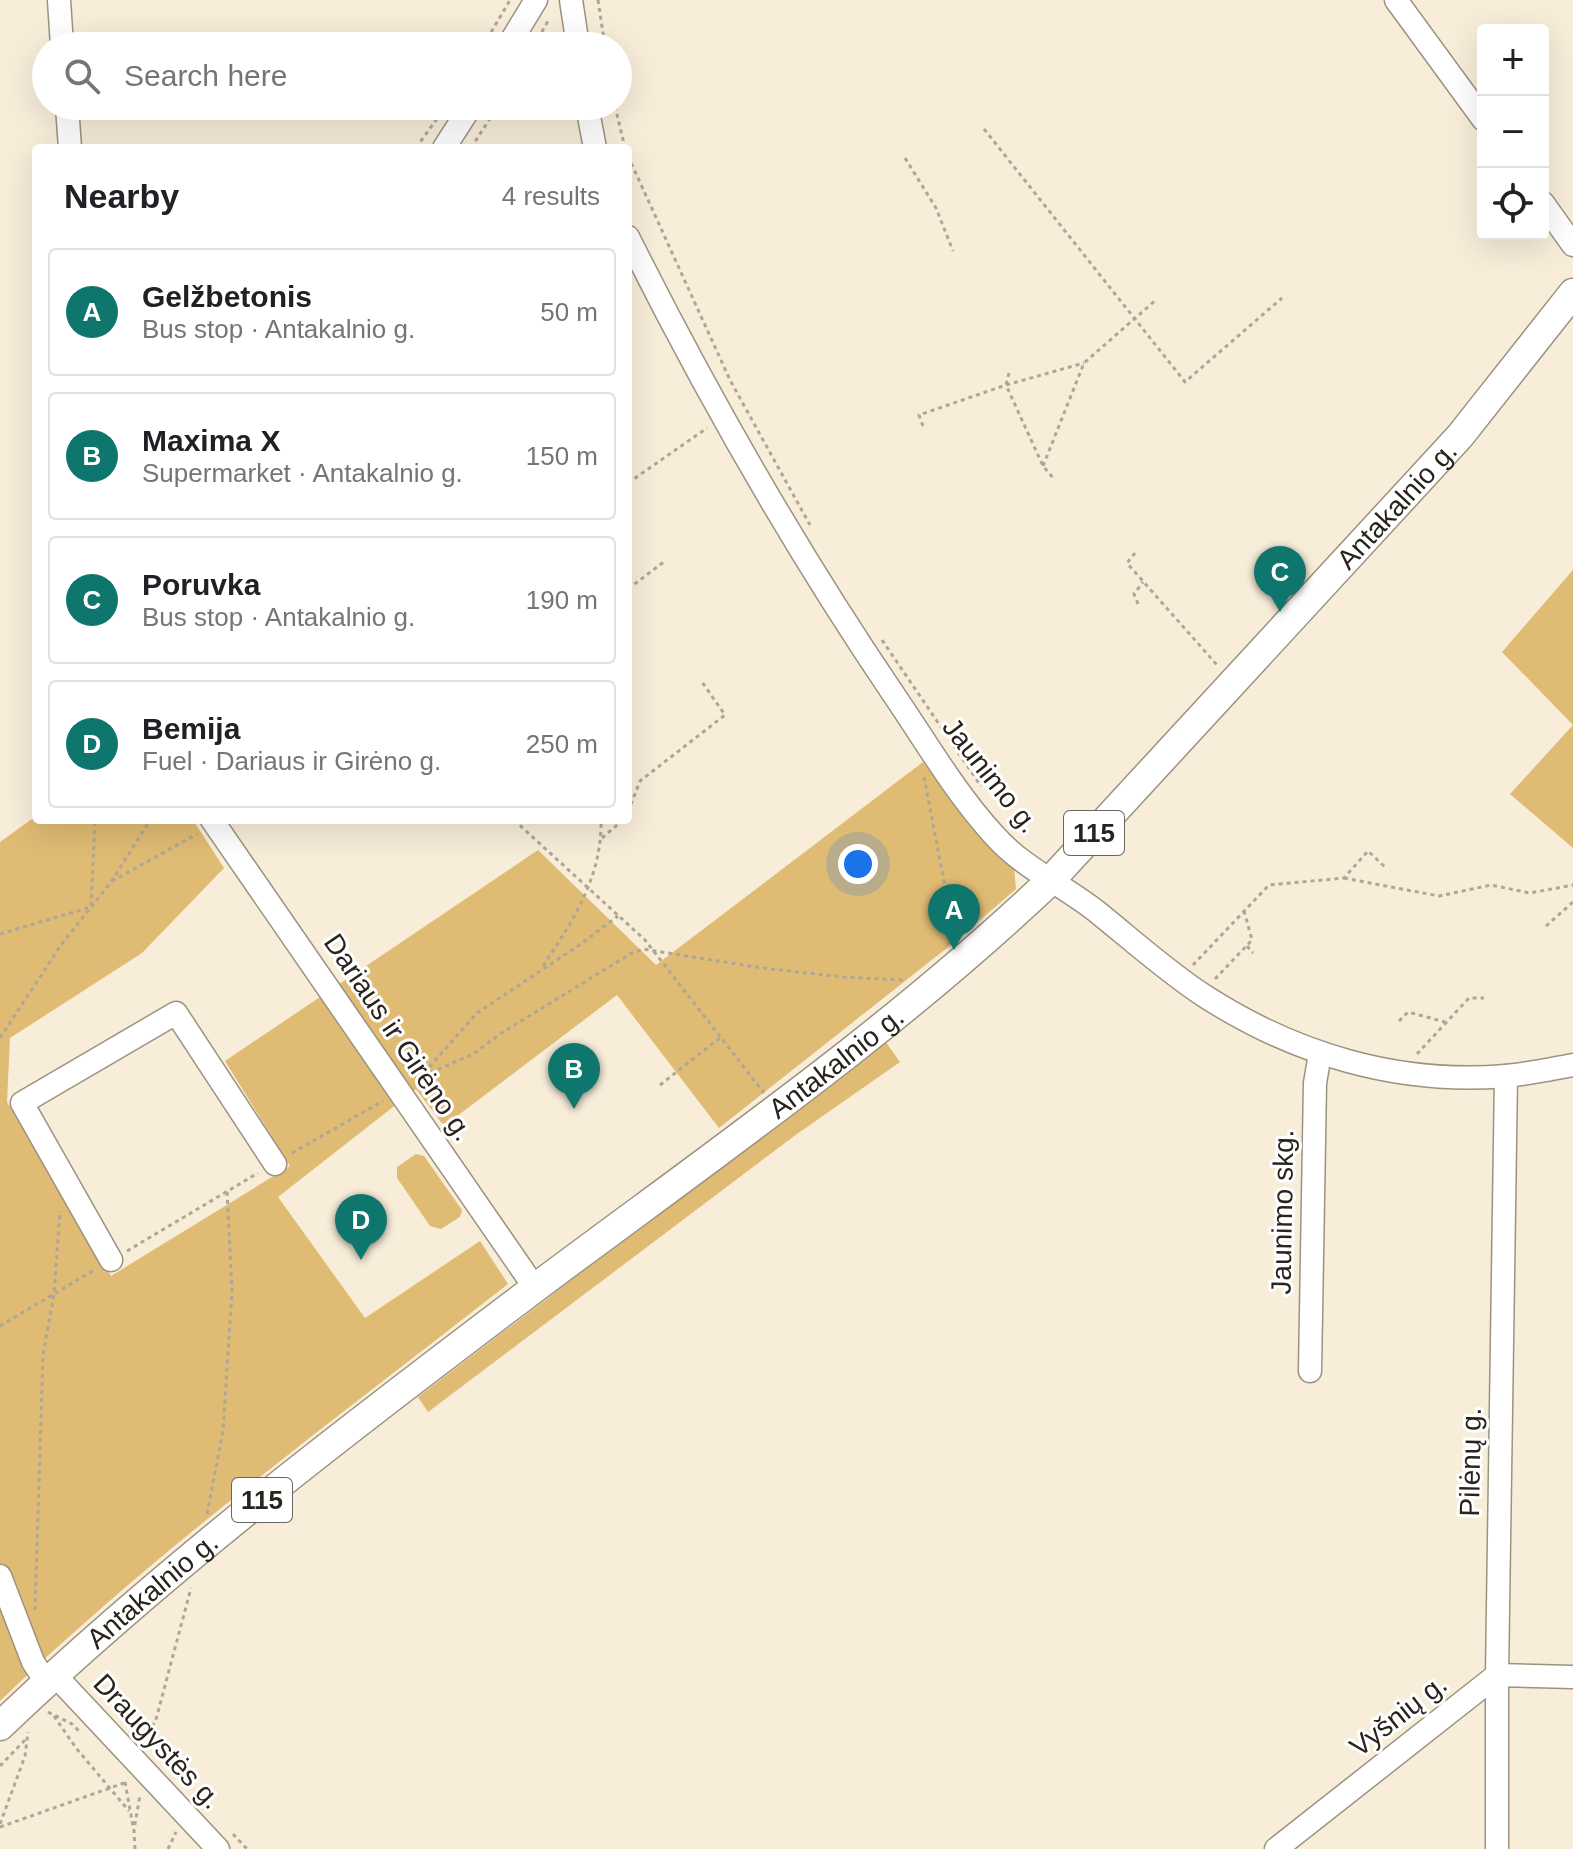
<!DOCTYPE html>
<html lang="en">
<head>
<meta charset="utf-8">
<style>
  body { margin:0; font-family:Helvetica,sans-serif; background:#f6f6f6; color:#202124 }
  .controls { position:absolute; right:24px; top:24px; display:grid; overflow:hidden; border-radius:8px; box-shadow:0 8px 32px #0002 }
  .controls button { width:72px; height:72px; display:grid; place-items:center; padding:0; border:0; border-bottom:2px solid #e0e0e0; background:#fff; color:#202124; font:40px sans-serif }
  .you { position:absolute; left:858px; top:864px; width:28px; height:28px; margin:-20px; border:6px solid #fff; border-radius:50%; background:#1a73e8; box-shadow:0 0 0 12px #1a73e833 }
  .badge { display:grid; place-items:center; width:52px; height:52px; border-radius:50%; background:#0f766e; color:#fff; font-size:26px; font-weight:700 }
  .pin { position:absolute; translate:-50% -66px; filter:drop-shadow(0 2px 4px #0008) }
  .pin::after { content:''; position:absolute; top:42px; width:28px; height:24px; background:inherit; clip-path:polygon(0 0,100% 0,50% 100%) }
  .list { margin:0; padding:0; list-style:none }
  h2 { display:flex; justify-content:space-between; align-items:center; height:104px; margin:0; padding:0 32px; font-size:34px }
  h2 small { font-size:26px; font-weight:400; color:#757577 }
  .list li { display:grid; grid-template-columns:52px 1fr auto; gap:24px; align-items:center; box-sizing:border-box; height:128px; margin:0 16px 16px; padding:0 16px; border:2px solid #e0e0e0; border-radius:8px }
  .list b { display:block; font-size:30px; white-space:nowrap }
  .list p { margin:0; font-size:26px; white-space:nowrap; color:#757577 }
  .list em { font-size:26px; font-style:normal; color:#757577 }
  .icon { flex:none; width:44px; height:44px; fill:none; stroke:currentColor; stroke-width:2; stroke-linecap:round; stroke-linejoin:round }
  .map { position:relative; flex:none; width:1573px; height:1849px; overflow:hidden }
  .search { position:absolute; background:#fff; box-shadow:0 8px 32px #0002; left:32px; top:32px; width:600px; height:88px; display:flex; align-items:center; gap:20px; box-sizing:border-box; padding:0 28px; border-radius:44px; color:#757577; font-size:30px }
  .panel { position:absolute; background:#fff; box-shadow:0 8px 32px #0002; left:32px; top:144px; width:600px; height:680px; border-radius:8px }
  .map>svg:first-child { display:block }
</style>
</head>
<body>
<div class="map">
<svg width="1573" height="1849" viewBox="0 0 1573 1849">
  <rect width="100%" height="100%" fill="#f8edd9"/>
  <!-- green -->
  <g fill="#e0bb73">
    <polygon points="1573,570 1573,848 1510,794 1573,725 1502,652"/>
    <path d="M 923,762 L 950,798 L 1014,867 L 1016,889 L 957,940 L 719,1128 L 617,995 L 444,1126 L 416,1089 L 278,1197 L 365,1318 L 480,1241 L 508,1284 C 336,1419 157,1549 0,1701 L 0,842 L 36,816 L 36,820 L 193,820 L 224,868 L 142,953 L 10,1038 L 7,1102 L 111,1276 L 290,1166 L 225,1061 L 538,850 L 656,965 Z"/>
    <polygon points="885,1041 900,1062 797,1134 428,1412 418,1397"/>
    <polygon points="416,1154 424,1156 462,1210 460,1217 441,1229 430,1226 397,1178 397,1167"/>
  </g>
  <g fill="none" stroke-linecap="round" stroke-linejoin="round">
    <defs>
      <g id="minor">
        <polyline points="59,0 62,46"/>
        <polyline points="571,0 578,46"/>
        <polyline points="1396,0 1483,119"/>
        <polyline points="508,46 536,0"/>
        <polyline points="67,106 70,148"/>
        <polyline points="587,106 595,148"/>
        <polyline points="444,148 471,106"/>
        <polyline points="1543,203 1573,245"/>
        <path d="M 628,237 C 707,395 795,549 894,695 C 926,742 955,792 993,834 C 1022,867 1061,884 1096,911 C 1131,939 1165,970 1203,995 C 1294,1054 1397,1085 1506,1076 C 1528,1074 1551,1069 1573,1065"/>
        <polyline points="212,820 535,1288"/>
        <polyline points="111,1260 22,1103 176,1013 275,1164"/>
        <polyline points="1310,1371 1315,1083 1320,1054"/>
        <polyline points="0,1576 33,1662 46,1682"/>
        <polyline points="54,1674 218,1849"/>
        <polyline points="1276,1849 1497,1675 1573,1677"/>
        <polyline points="1497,1849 1497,1675 1506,1076"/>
      </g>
      <g id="major">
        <path id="s1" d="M 0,1726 C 167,1567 351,1427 535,1288 C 710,1157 891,1032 1050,881 L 1460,436 L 1573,293"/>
      </g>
    </defs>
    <!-- minor casing -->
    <use href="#minor" stroke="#9c9280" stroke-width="25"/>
    <!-- major casing -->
    <use href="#major" stroke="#9c9280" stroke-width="31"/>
    <!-- path -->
    <g stroke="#aea696" stroke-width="3" stroke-dasharray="4 4" stroke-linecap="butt">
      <polyline points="598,0 605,46"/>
      <polyline points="483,46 510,0"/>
      <polyline points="534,46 548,21"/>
      <polyline points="615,106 625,148"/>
      <polyline points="984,129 1185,382 1282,298"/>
      <polyline points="416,148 446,106"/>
      <polyline points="471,148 498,106"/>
      <polyline points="628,156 730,380 810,525"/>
      <polyline points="905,158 936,208 953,251"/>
      <polyline points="1009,373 1006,385 1043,466 1054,479"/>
      <polyline points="923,426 919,415 1006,385 1084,363"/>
      <polyline points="1043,466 1084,363 1157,299"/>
      <polyline points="628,483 707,428"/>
      <polyline points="1135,553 1127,563 1217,665"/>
      <polyline points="628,589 665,561"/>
      <polyline points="1138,604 1134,594 1143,582"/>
      <polyline points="882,640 981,786"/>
      <polyline points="924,777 944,881 949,944"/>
      <polyline points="628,812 640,781 725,715 702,682"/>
      <polyline points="514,820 645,940 764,1093"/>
      <polyline points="602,838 623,820"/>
      <polyline points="1344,878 1439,896 1491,885 1530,893 1573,885"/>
      <polyline points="112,881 197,834"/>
      <polyline points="1546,926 1573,902"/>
      <polyline points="0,934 91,907 95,820"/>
      <polyline points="1247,946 1253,953"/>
      <polyline points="1193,965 1269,885 1344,878 1368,851 1385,867"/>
      <path d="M 543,966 C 573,921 602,877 601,820"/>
      <polyline points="1215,979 1252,940 1244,911"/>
      <polyline points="1399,1021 1408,1012 1445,1022"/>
      <polyline points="0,1038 61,945 111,882 150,820"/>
      <polyline points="1417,1054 1469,998 1484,998"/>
      <polyline points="424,1073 477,1013 581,944 618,916"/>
      <polyline points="416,1079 473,1054 503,1032 630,954 643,949 762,968 843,977 903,980"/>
      <polyline points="660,1085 721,1037"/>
      <polyline points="292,1153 383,1101"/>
      <polyline points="127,1251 258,1173"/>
      <polyline points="0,1326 96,1269"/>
      <polyline points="207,1514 223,1431 232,1291 227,1191"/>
      <polyline points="35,1610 43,1355 54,1294 60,1211"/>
      <polyline points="48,1712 72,1724 79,1731"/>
      <polyline points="54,1716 76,1748 129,1811"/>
      <polyline points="139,1736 155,1723 191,1588"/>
      <polyline points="0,1766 25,1740"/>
      <polyline points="125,1782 133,1826"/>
      <polyline points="0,1824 25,1756 28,1732"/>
      <polyline points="0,1827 127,1782"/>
      <polyline points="233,1834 247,1849"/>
      <polyline points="135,1849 134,1830 140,1795"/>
      <polyline points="168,1849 176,1832"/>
    </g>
    <!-- minor -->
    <use href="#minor" stroke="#fff" stroke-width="22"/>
    <!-- major -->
    <use href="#major" stroke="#fff" stroke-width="28"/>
  </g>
  <g text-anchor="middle" stroke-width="6" stroke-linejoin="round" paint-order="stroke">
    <!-- shield labels -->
    <g fill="#fff" stroke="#686661" stroke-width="2">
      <rect x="1064" y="811" width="60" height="44" rx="6"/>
      <rect x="232" y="1478" width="60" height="44" rx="6"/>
    </g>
    <g font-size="26" font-weight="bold" fill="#28241d">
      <text x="1094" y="842">115</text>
      <text x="262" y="1509">115</text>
    </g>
    <!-- street labels -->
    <g font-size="28" fill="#28241d" stroke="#fff">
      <text dy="10" stroke="none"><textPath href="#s1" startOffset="1860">Antakalnio g.</textPath></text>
      <text transform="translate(991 775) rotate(52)" y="10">Jaunimo g.</text>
      <text transform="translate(399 1037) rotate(56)" y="10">Dariaus ir Girėno g.</text>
      <text dy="10" stroke="none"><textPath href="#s1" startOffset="1068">Antakalnio g.</textPath></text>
      <text transform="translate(1282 1212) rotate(-89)" y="10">Jaunimo skg.</text>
      <text transform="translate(1470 1462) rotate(-89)" y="10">Pilėnų g.</text>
      <text dy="10" stroke="none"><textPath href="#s1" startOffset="204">Antakalnio g.</textPath></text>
      <text transform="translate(1398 1715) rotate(-38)" y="10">Vyšnių g.</text>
      <text transform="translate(158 1741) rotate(47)" y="10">Draugystės g.</text>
    </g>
  </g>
</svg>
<div class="controls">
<button>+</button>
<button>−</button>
<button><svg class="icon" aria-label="locate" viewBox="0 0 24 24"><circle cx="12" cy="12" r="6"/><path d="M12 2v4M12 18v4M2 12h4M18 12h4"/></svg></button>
</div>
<div class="you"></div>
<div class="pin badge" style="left:954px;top:950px">A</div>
<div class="pin badge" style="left:574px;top:1109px">B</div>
<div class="pin badge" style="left:1280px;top:612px">C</div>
<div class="pin badge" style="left:361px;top:1260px">D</div>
<div class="search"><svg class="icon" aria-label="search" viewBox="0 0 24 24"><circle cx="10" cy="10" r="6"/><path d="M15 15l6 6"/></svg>Search here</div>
<section class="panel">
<h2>Nearby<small>4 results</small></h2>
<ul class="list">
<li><span class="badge">A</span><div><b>Gelžbetonis</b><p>Bus stop · Antakalnio g.</p></div><em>50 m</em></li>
<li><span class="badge">B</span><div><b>Maxima X</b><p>Supermarket · Antakalnio g.</p></div><em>150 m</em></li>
<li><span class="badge">C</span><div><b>Poruvka</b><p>Bus stop · Antakalnio g.</p></div><em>190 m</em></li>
<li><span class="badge">D</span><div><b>Bemija</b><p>Fuel · Dariaus ir Girėno g.</p></div><em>250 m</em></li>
</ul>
</section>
</div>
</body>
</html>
